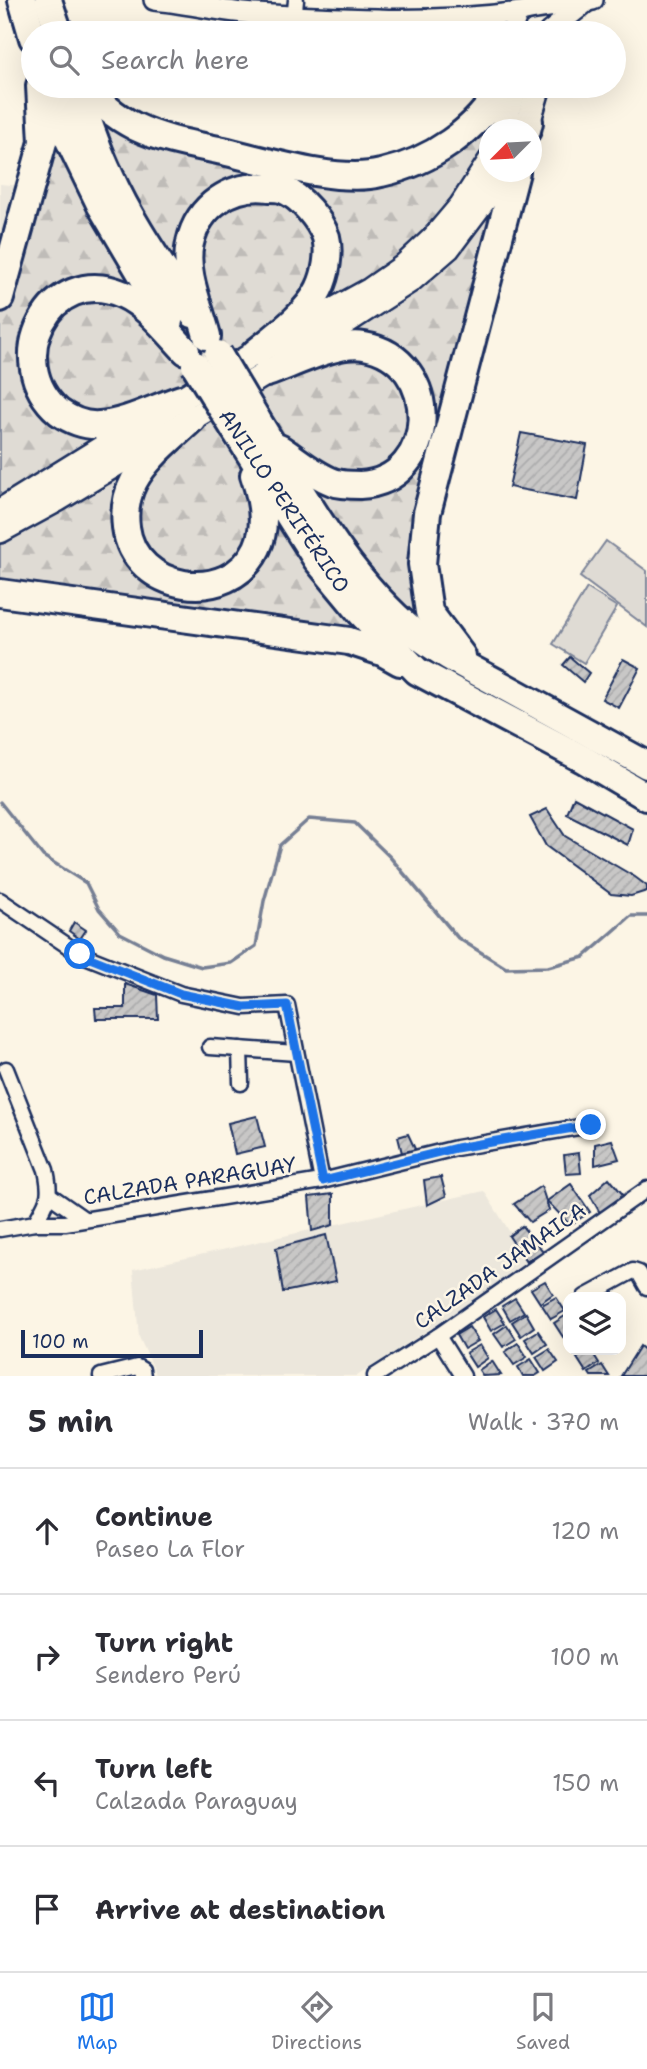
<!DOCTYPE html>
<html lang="en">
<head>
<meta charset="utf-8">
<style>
  body { margin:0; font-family:"Shantell Sans",sans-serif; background:#f7f7f7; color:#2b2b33 }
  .controls { position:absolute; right:21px; bottom:21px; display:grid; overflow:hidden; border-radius:14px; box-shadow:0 7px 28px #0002 }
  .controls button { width:63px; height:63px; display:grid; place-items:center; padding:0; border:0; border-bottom:2px solid #e1e1e2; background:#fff; color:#2b2b33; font:35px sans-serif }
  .compass { position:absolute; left:479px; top:119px; width:63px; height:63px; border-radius:50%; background:#fff; box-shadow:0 7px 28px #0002; rotate:246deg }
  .scale { position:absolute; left:21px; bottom:18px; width:182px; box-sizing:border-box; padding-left:7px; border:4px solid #1b2f5e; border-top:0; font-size:19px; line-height:24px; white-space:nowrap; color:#1b2f5e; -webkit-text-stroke:5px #fcf5e5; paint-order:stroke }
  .stop { position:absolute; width:21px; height:21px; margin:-16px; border:5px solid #1a73e8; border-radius:50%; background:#fff }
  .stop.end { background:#1a73e8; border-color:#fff; box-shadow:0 2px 7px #0008 }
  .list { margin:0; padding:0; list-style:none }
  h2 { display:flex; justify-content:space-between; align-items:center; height:91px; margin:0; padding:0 28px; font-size:30px }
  h2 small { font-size:23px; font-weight:400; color:#7c7c81 }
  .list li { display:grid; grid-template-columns:46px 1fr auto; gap:21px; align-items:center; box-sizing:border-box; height:126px; padding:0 28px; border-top:2px solid #e1e1e2 }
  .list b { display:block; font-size:26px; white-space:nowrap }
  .list p { margin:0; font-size:23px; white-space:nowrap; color:#7c7c81 }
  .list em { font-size:23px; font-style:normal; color:#7c7c81 }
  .icon { flex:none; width:38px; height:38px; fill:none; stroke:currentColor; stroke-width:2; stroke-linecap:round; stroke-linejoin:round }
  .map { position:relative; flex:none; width:647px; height:1376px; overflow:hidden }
  .search { position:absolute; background:#fff; box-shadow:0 7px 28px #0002; left:21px; right:21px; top:21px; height:77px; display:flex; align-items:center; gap:18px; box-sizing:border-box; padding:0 24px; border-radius:38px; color:#7c7c81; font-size:26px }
  .sheet { height:595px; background:#fff }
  nav { display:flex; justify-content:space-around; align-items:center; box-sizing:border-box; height:98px; border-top:2px solid #e1e1e2; background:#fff; font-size:19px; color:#7c7c81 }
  nav a { display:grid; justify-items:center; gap:4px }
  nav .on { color:#1a73e8 }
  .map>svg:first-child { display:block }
</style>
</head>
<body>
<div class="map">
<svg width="647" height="1376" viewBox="0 0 647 1376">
  <defs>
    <pattern id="forest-firs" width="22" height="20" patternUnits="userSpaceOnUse" patternTransform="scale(1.75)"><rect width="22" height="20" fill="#dfdbd4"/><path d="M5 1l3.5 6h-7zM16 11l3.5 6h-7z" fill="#bfbcb8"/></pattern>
    <pattern id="building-hatch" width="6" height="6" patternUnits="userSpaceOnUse" patternTransform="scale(1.75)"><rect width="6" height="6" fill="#c8c7c6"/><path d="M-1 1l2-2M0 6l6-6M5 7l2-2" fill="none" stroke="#ababac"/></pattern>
  </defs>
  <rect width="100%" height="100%" fill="#fcf5e5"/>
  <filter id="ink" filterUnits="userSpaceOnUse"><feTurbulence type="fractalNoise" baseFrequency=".0143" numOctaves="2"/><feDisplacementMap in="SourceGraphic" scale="14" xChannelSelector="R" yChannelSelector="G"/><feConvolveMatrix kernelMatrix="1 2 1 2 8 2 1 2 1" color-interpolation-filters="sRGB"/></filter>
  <g filter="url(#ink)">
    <!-- built -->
    <g fill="#ece7dc">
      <polygon points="0,184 21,186 0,265"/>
      <polygon points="484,1191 530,1264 357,1376 155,1376 153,1367 139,1337 133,1270"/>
    </g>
    <!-- forest -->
    <polygon fill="url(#forest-firs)" stroke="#7d8599" stroke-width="2" points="40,86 89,86 105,106 316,171 410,165 503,86 539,86 527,129 490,130 490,172 516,172 427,514 429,612 472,669 417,671 382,652 0,594 0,298"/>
    <!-- park -->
    <g fill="#dfdbd4" stroke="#7d8599" stroke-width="2">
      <polygon points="606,541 647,571 647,627 580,577"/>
      <polygon points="587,588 617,607 584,663 553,644"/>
    </g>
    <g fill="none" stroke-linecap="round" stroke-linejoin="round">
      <!-- stream -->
      <polyline stroke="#767f94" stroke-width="3.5" points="0,802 43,856 86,883 99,909 120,933 163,955 202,967 231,963 256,946 264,901 280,845 309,819 355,823 390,857 458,938 506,968 548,967 584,957 631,916 647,916"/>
    </g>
    <!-- building -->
    <g fill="url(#building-hatch)" stroke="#1b2f5e" stroke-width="2">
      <polygon points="521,433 587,445 577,500 509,487"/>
      <polygon points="570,657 589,673 583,682 563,665"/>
      <polygon points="623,659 640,668 619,708 602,699"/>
      <polygon points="574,797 633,829 628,845 567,814"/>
      <polygon points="547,809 565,836 635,877 647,886 647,891 631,896 611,894 546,846 530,817"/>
      <polygon points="74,922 86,930 80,939 69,931"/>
      <polygon points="125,984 157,995 158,1019 96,1019 95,1008 125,1008"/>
      <polygon points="257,1116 265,1147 235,1154 228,1123"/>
      <polygon points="408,1134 416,1151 403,1157 398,1137"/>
      <polygon points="612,1140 619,1159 595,1165 595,1144"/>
      <polygon points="579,1153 581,1173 566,1174 564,1155"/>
      <polygon points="441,1177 446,1196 427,1205 424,1180"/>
      <polygon points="609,1178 625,1197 600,1213 590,1195"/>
      <polygon points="571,1184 590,1212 570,1225 547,1201"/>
      <polygon points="541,1186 549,1210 530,1222 514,1204"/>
      <polygon points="333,1194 333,1225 312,1231 309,1197"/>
      <polygon points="522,1226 543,1251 526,1262 509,1236"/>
      <polygon points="326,1235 336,1281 283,1292 276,1248"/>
      <polygon points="545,1281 553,1294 540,1303 531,1289"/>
      <polygon points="556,1297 565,1311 551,1319 542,1305"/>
      <polygon points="515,1298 524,1312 510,1320 502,1306"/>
      <polygon points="496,1309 505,1323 491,1331 483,1317"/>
      <polygon points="526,1313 534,1327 521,1336 512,1322"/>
      <polygon points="568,1314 568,1333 563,1337 554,1323"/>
      <polygon points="507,1325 516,1339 503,1347 494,1334"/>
      <polygon points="469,1327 478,1341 464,1349 456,1335"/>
      <polygon points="538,1331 547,1344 534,1353 525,1339"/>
      <polygon points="518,1343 527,1357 514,1365 505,1352"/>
      <polygon points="480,1345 488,1358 475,1367 466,1353"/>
      <polygon points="640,1346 647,1352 647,1376 621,1376"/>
      <polygon points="549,1349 558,1362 545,1371 536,1357"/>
      <polygon points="591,1350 599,1363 586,1372 577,1358"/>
      <polygon points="531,1359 540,1373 535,1376 523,1376 518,1367"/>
      <polygon points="492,1361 501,1375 483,1376 479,1370"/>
      <polygon points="602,1365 609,1376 591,1376 589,1373"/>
    </g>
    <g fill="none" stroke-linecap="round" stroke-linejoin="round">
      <defs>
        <g id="street">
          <polyline points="293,33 296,0"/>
          <polyline points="0,900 80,954 181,994 244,1007 287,1005 322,1181"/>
          <polyline points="210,1047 296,1053"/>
          <polyline points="240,1049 241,1083"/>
          <path d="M 6,1069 L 46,1170 C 52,1198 48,1199 35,1223"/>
          <polyline points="51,1196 84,1219"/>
          <polyline points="0,1229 35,1223 65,1223 322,1181 456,1148 591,1125"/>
          <polyline points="585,1297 633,1271 639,1273 647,1287"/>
          <polyline points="438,1336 463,1376"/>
          <polyline points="101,1376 137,1367 142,1370 143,1376"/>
          <polyline points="375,1376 438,1336 647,1189"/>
        </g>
        <g id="secondary">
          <path d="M 154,0 C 187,3 221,12 254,14 C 344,19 432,24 521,12"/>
          <polyline points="549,32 584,4"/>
          <path d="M 514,33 C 513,25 514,18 520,13 C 526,9 580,3 593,0"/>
        </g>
        <g id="primary">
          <polyline points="502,130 516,86"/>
          <polyline points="526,130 539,86"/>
          <polyline points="0,511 255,353 370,290 403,267 434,238 461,206 490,161"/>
          <polyline points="0,531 57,500 267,373 411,280 448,248 505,172"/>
        </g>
        <g id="highway">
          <polyline points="22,0 33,38"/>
          <polyline points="48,0 59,33"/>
          <polyline points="49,86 68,138 101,206 169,321"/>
          <path d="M 76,86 C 86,116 96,147 110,176 C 132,225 164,269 193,314"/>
          <path d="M 89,86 C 99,104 118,118 136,127 C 163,140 195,145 223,151 C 266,161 339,184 381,173 C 430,162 477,131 502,86"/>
          <polyline points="527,130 529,122"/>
          <polyline points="0,298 43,142 40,86"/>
          <path d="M 207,336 C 200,308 183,272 190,243 C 198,206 232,183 269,188 C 273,188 280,188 284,190 C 301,197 320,220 326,237 C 330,253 326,275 319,289 C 307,314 276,336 255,353"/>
          <path d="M 267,373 C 293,364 337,341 364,346 C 443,359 440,481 360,485 C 352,485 341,485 333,482 C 314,475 296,459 279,448"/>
          <path d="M 181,399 C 157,407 124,424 99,425 C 85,426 70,420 59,412 C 0,361 50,263 122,294 C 147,305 167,331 186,351"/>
          <path d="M 256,418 C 303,494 346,577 416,634 C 442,655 474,670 503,686 C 551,712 599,739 647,765"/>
          <path d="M 192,419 C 172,438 147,457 134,481 C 126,496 124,511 126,527 C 134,592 229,607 257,548 C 268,525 262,498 254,475"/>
          <polyline points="235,430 317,560 361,613 417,671 583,759 647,797"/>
          <polyline points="0,593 349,641 382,652 400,662"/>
          <polyline points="462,656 429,612 422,564 427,513 516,172"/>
        </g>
      </defs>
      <!-- street casing -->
      <use href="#street" stroke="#1b2f5e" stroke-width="19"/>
      <!-- secondary casing -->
      <use href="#secondary" stroke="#1b2f5e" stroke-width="24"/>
      <!-- primary casing -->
      <use href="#primary" stroke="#1b2f5e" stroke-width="28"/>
      <!-- highway casing -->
      <use href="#highway" stroke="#1b2f5e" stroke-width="32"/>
      <!-- street -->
      <use href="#street" stroke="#fcf5e5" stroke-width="14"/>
      <!-- secondary -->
      <use href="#secondary" stroke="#fcf5e5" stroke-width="19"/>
      <!-- primary -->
      <use href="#primary" stroke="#fcf5e5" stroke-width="23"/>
      <!-- highway -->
      <use href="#highway" stroke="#fcf5e5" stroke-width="26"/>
      <defs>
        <g id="highway-bridge">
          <polyline points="218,354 256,418"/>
          <polyline points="195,365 235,430"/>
        </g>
      </defs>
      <!-- highway-bridge casing -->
      <use href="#highway-bridge" stroke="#1b2f5e" stroke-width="32" stroke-linecap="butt"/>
      <!-- highway-bridge -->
      <use href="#highway-bridge" stroke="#fcf5e5" stroke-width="26"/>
    </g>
  </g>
  <g fill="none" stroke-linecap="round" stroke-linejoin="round" filter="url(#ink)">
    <!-- route -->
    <polyline stroke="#1a73e8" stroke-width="9" points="80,954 181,994 244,1007 287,1005 323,1181 456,1148 591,1125"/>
  </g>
  <g text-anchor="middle" stroke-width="5" stroke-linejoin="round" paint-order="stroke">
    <!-- street labels -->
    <g font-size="21" fill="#1b2f5e" stroke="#fcf5e5">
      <text transform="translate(284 501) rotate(56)" y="7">ANILLO PERIFÉRICO</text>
      <text transform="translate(190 1181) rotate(-9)" y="7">CALZADA PARAGUAY</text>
      <text transform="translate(500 1266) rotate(-35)" y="7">CALZADA JAMAICA</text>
    </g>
  </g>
</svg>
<div class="controls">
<button><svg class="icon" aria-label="layers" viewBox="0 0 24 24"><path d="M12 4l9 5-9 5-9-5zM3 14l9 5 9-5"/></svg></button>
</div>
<svg class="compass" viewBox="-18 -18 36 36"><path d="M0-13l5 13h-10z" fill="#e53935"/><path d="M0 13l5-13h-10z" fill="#7c7c81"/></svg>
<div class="scale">100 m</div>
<div class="stop" style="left:80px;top:954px"></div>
<div class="stop end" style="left:591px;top:1125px"></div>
<div class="search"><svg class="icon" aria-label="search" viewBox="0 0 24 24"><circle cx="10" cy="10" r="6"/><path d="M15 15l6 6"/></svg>Search here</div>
</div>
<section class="sheet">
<h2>5 min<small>Walk · 370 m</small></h2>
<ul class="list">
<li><svg class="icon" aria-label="ahead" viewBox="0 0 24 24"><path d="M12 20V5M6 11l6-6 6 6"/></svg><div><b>Continue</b><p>Paseo La Flor</p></div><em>120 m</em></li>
<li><svg class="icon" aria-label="right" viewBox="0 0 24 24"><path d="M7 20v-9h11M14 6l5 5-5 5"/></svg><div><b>Turn right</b><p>Sendero Perú</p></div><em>100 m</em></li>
<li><svg class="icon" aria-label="left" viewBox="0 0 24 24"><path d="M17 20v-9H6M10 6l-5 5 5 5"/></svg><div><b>Turn left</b><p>Calzada Paraguay</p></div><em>150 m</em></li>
<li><svg class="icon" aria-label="arrive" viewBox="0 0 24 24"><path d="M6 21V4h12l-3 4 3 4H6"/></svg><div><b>Arrive at destination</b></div></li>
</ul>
</section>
<nav>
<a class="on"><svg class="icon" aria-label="map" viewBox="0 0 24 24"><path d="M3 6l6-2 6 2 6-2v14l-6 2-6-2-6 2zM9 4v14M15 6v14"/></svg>Map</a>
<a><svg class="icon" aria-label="directions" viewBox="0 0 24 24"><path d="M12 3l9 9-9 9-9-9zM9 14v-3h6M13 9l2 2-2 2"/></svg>Directions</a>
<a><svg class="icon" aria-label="saved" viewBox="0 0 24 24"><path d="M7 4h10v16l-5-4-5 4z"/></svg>Saved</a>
</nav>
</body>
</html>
